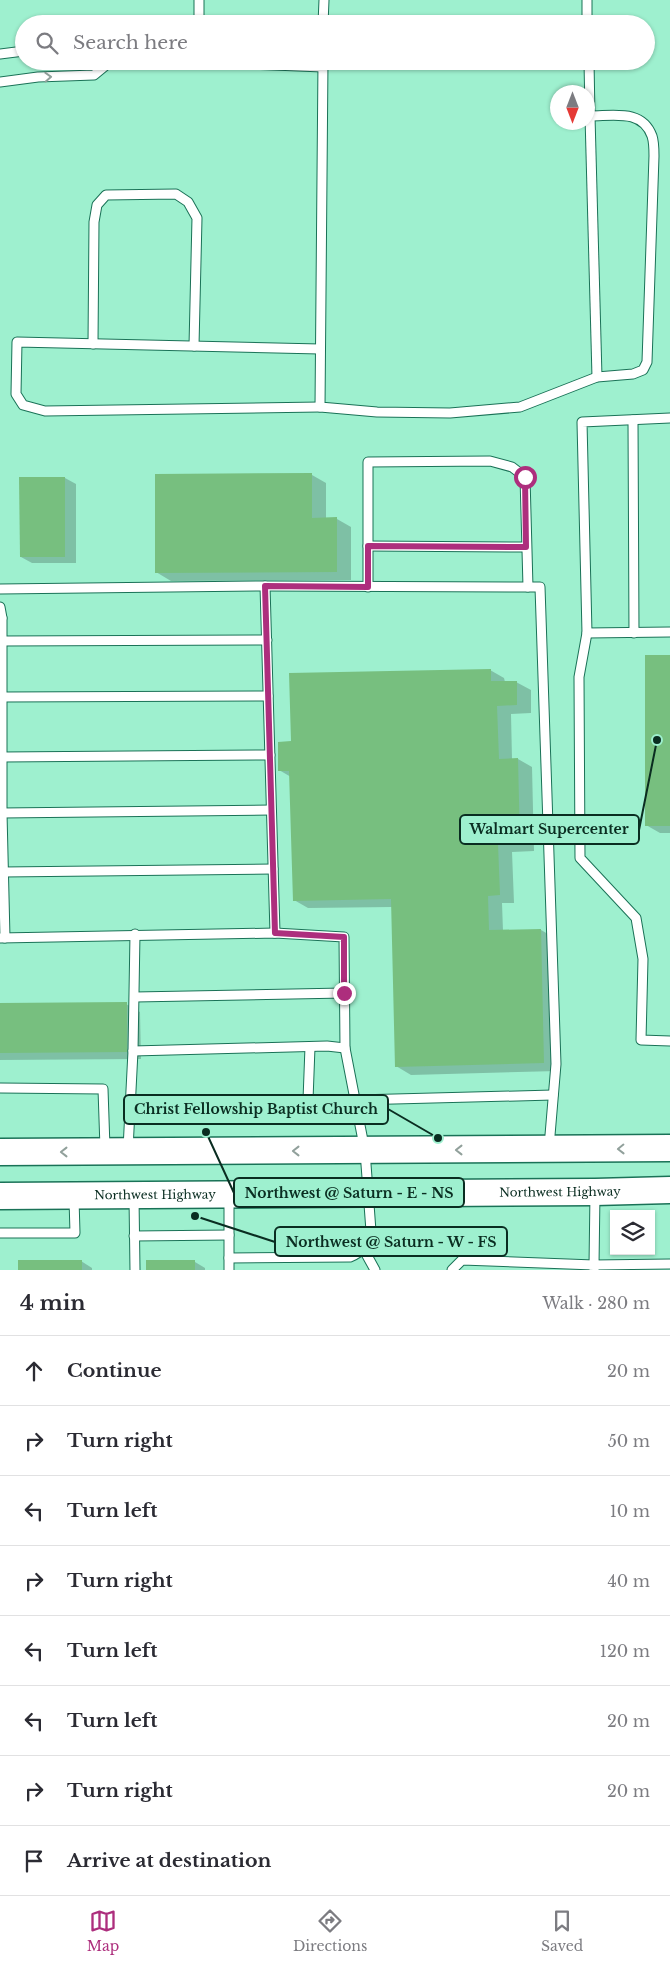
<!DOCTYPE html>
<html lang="en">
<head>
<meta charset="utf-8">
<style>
  body { margin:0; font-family:"Libre Baskerville",serif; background:#f7f7f7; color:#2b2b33 }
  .controls { position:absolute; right:15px; bottom:15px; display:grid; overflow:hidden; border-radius:0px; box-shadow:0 1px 4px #0004 }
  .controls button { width:45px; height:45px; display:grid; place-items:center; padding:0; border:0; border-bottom:1px solid #e1e1e2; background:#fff; color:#2b2b33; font:25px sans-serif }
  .compass { position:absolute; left:550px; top:85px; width:45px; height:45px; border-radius:50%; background:#fff; box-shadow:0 1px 4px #0004; rotate:180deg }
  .stop { position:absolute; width:15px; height:15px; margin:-11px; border:4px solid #ad2e7d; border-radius:50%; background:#fff }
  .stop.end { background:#ad2e7d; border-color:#fff; box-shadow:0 1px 5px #0008 }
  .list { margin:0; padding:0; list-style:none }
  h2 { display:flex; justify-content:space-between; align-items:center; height:65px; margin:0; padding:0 20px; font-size:21px }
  h2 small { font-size:16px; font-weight:400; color:#7c7c81 }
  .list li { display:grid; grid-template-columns:32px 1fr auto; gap:15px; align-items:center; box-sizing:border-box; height:70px; padding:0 20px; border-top:1px solid #e1e1e2 }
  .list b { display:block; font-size:19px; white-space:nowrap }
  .list em { font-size:16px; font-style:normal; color:#7c7c81 }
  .icon { flex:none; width:28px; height:28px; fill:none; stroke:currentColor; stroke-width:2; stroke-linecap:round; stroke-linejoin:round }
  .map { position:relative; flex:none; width:670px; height:1270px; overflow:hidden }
  .search { position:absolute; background:#fff; box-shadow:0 1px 4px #0004; left:15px; right:15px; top:15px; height:55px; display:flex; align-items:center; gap:12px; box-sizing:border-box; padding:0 18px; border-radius:28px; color:#7c7c81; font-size:19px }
  .sheet { height:625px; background:#fff }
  nav { display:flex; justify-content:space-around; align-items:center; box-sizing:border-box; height:70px; border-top:1px solid #e1e1e2; background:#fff; font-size:14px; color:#7c7c81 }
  nav a { display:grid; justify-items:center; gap:2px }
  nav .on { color:#ad2e7d }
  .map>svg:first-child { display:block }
</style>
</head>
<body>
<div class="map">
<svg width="670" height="1270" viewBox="0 0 670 1270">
  <rect width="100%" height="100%" fill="#9ef0cf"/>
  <!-- shadow -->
  <g fill="#0003">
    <polygon points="312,475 326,483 326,519 337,519 351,527 351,580 171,581 156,572"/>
    <polygon points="65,478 76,484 76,563 32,563 21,557"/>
    <polygon points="670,656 670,833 660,833 646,825"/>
    <polygon points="490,670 504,678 505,682 516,682 531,690 531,713 511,714 512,759 518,759 532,767 534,851 512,852 514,903 502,903 503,931 541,930 555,938 558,1071 411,1075 396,1066 392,907 308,908 294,900 291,777 279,770 292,743"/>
    <polygon points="0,1004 126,1004 140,1012 141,1059 0,1060"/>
    <polygon points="81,1261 92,1268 92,1270 19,1270"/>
    <polygon points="195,1262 205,1268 205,1270 148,1270"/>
  </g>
  <!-- building -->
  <g fill="#77bf7f">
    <polygon points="312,473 312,518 337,517 337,572 155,573 155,474"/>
    <polygon points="19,477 65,477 65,557 20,557"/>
    <rect x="645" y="655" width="25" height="171"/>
    <polygon points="491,669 491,681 517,681 517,705 497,706 499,759 518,758 520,844 498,844 500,895 488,896 489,930 541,929 544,1063 395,1067 391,899 293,901 289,771 278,771 278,742 291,741 289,673"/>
    <polygon points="127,1002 127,1052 0,1053 0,1003"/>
    <rect x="18" y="1260" width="64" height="10"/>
    <rect x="146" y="1260" width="49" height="10"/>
  </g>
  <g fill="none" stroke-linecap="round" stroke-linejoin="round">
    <defs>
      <g id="service">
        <polyline points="587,0 587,24"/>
        <polyline points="199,24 199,0"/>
        <polyline points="323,24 324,0"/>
        <polyline points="0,54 24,51"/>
        <polyline points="171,61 323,67"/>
        <path d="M 323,61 L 320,407 L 377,412 L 450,413 L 520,407 L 597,377 L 633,374 L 643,370 L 647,362 L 654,156 C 654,150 654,142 652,136 C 642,109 614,116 590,116 L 589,61"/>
        <polyline points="0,82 38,77 94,75 111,61"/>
        <polyline points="590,116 597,377"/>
        <polyline points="93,344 94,222 97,205 106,195 176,194 188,202 197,218 194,346"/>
        <polyline points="320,407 45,411 23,405 16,394 17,342 320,349"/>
        <polyline points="670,418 582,422 587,633 670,632"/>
        <polyline points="633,420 634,633"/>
        <polyline points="368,546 526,547"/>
        <polyline points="265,586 275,933"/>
        <polyline points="368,587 368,462 490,461 512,467 525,477 528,587"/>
        <polyline points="0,589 265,586 540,587 556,1064 549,1147"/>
        <polyline points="0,607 2,618 0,618"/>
        <polyline points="2,618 2,813 5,938"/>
        <polyline points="587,633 579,677 580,858 636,918 643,959 641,1040 670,1041"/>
        <polyline points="2,641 267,640"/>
        <polyline points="3,697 268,696"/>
        <polyline points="3,757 270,755"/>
        <polyline points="2,813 271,810"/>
        <polyline points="3,872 273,869"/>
        <path d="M 0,938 L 275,933 L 344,937 L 345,1048 L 365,1151 L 371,1231 C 367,1245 363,1252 350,1257 L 229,1258"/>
        <polyline points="135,997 344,993"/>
        <polyline points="133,1051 327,1046 345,1048"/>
        <polyline points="0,1088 103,1089 105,1148"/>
        <polyline points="356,1100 553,1095"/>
        <polyline points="130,1102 308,1100 310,1047"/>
        <polyline points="128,1149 133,1051 135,934"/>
        <polyline points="595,1193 594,1265 670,1264"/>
        <polyline points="134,1198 135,1270"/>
        <polyline points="0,1233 75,1233 74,1199"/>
        <polyline points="134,1236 229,1235"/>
        <polyline points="364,1250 375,1270"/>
        <polyline points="229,1270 229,1197"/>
        <polyline points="452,1270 462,1260 594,1265 594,1270"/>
      </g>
      <g id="secondary">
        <polyline points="0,1152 670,1148"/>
        <path id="s1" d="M 0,1196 L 595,1192 L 670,1190"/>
      </g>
    </defs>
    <!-- service casing -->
    <use href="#service" stroke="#1a7257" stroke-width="11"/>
    <!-- secondary casing -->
    <use href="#secondary" stroke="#1a7257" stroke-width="29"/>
    <!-- service -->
    <use href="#service" stroke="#fff" stroke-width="9"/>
    <!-- secondary -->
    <use href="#secondary" stroke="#fff" stroke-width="26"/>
  </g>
  <!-- one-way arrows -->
  <defs><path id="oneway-chevron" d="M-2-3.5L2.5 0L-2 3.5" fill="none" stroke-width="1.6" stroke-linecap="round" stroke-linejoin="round" transform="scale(1.25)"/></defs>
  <g stroke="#91a09b">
    <use href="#oneway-chevron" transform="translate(48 77) rotate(-3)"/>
    <use href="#oneway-chevron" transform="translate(621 1149) rotate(179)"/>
    <use href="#oneway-chevron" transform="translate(459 1150) rotate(180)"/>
    <use href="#oneway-chevron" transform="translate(296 1151) rotate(180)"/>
    <use href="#oneway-chevron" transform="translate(64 1152) rotate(180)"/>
  </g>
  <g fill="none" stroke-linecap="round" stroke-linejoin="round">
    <!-- route -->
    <polyline stroke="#ad2e7d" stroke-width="6" points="344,993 344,937 275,933 265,586 368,587 368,546 526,547 525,477"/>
  </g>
  <g text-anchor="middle" stroke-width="4" stroke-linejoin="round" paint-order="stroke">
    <!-- street labels -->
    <g font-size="12" fill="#0a2d21" stroke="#9ef0cf">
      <text dy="4" stroke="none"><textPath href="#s1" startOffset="560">Northwest Highway</textPath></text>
      <text dy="4" stroke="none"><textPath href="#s1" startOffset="155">Northwest Highway</textPath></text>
    </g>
  </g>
  <!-- callouts -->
  <path fill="none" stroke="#0a2d21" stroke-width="2" d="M657 740L639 830M438 1138L388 1109M206 1132L234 1193M195 1216L275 1242"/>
  <g fill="#0a2d21" stroke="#9ef0cf" stroke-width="2">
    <circle cx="657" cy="740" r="5"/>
    <circle cx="438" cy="1138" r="5"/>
    <circle cx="206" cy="1132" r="5"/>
    <circle cx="195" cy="1216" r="5"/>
  </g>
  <g fill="#9ef0cf" stroke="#0a2d21" stroke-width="2">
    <rect x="460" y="815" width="179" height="29" rx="5"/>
    <rect x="124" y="1095" width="264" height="29" rx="5"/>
    <rect x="234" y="1178" width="230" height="29" rx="5"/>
    <rect x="275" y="1227" width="232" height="29" rx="5"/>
  </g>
  <g font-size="14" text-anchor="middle" font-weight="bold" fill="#0a2d21">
    <text x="549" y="834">Walmart Supercenter</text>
    <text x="256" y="1114">Christ Fellowship Baptist Church</text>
    <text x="349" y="1198">Northwest @ Saturn - E - NS</text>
    <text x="391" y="1247">Northwest @ Saturn - W - FS</text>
  </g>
</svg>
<div class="controls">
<button><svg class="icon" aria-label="layers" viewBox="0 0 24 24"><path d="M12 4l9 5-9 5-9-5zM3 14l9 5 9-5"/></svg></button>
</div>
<svg class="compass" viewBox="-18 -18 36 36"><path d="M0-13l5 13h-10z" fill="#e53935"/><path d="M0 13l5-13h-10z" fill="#7c7c81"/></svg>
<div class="stop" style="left:525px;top:477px"></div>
<div class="stop end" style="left:344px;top:993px"></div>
<div class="search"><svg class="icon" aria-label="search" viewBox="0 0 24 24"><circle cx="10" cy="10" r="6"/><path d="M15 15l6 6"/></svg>Search here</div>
</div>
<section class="sheet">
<h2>4 min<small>Walk · 280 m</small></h2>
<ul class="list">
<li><svg class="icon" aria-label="ahead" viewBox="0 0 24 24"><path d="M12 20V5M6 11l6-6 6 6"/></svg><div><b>Continue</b></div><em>20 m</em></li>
<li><svg class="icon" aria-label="right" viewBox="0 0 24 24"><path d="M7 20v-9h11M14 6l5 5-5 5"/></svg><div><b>Turn right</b></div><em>50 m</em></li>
<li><svg class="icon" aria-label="left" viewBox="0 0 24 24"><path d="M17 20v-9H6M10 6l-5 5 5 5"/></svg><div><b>Turn left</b></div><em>10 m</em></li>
<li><svg class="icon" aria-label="right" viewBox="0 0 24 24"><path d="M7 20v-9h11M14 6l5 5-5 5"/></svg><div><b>Turn right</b></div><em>40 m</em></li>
<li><svg class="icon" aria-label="left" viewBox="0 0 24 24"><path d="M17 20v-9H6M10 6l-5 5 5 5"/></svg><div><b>Turn left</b></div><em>120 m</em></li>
<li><svg class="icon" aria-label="left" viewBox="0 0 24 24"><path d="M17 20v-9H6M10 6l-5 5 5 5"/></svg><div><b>Turn left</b></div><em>20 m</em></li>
<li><svg class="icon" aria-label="right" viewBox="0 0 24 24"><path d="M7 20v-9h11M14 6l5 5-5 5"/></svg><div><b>Turn right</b></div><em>20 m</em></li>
<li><svg class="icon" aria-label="arrive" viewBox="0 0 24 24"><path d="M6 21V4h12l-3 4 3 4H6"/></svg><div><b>Arrive at destination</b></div></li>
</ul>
</section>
<nav>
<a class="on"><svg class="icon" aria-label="map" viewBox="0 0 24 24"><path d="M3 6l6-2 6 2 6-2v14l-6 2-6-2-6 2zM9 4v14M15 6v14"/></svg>Map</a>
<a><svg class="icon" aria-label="directions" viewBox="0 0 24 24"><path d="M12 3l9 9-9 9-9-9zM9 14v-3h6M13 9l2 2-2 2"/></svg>Directions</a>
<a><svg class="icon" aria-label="saved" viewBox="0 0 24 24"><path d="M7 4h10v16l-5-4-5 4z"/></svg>Saved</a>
</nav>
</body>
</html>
